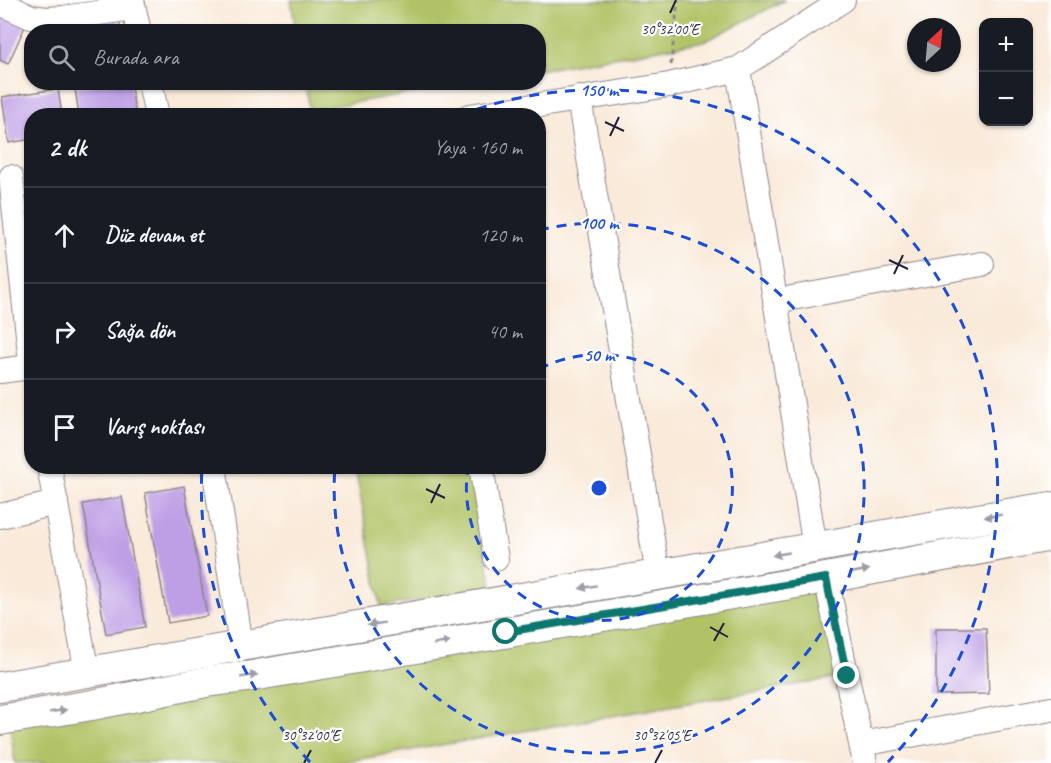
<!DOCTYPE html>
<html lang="tr">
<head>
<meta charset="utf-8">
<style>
  body { margin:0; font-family:Caveat,sans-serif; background:#242831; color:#f1f3f6 }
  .controls { position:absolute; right:18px; top:18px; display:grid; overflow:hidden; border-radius:12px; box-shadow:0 2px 4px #0004 }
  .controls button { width:54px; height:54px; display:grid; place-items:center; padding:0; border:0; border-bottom:2px solid #363941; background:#171b24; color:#f1f3f6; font:30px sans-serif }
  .compass { position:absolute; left:907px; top:18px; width:54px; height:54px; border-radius:50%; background:#171b24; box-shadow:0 2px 4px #0004; rotate:26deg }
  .stop { position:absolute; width:18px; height:18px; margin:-14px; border:4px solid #0f766e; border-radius:50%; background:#fff }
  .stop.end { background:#0f766e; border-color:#fff; box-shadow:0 2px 6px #0008 }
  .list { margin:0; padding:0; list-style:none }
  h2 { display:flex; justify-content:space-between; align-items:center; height:78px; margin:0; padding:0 24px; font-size:26px }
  h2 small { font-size:20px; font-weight:400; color:#9ea1a6 }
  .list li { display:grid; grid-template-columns:39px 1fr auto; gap:18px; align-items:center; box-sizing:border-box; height:96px; padding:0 24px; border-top:2px solid #363941 }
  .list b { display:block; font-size:22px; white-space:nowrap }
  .list em { font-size:20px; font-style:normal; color:#9ea1a6 }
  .icon { flex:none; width:33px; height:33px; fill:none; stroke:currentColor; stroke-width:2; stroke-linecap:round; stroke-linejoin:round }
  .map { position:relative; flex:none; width:1051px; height:763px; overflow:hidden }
  .search { position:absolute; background:#171b24; box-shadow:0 2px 4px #0004; left:24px; top:24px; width:522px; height:66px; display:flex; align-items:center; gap:15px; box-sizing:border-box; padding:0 21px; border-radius:24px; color:#9ea1a6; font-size:22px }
  .panel { position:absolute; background:#171b24; box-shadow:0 2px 4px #0004; left:24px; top:108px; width:522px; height:366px; border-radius:24px }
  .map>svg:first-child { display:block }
</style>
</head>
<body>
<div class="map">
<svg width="1051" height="763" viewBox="0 0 1051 763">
  <rect width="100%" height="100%" fill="#fff"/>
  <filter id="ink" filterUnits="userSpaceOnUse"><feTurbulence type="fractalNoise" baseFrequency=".0167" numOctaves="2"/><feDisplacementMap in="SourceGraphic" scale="12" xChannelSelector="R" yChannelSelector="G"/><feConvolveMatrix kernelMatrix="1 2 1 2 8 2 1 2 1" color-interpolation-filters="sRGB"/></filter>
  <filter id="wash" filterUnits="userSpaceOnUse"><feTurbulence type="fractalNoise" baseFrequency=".008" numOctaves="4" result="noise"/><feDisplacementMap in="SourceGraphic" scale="24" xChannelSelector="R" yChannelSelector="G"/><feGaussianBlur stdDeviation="1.35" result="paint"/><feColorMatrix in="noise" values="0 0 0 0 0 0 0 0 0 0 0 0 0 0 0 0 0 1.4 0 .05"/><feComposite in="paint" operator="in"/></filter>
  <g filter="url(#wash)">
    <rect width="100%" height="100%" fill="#f9ead9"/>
    <!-- green -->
    <g fill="#b0c265" stroke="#697250" stroke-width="1.5">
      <polygon points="291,0 785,0 705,41 539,70 538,32 296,31"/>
      <polygon points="305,83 305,82 471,83 310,110"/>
      <polygon points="355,467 469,467 492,587 381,607"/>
      <polygon points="826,578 847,676 336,763 15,763 9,719"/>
    </g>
    <g id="blocks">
      <!-- building -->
      <g fill="#be9ee5">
        <polygon points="0,10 27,22 8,64 0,60"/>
        <polygon points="119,17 121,32 65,32 64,25"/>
        <polygon points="111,82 130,82 136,116 79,116 75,88"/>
        <polygon points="58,89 62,116 32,116 32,139 9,143 2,97"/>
        <polygon points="184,486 207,616 168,623 145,493"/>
        <polygon points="122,497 145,627 106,634 83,504"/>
        <polygon points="936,628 986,628 989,694 936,695"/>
      </g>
    </g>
  </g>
  <g filter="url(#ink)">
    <use href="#blocks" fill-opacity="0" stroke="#8e868a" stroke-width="1.5"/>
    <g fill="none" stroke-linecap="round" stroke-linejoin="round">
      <defs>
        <g id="minor">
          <polyline points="132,0 139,32"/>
          <polyline points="0,3 31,17 46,19 63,18 133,8"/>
          <polyline points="738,69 815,548"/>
          <polyline points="150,82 157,116"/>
          <polyline points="579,98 658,575"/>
          <polyline points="469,116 669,85 738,69 843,0"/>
          <polyline points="11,177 32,372"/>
          <polyline points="775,301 982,264"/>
          <polyline points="0,371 30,367"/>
          <polyline points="49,466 87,673"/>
          <polyline points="214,466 241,646"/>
          <polyline points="481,466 496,559"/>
          <polyline points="0,516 56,503"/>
          <polyline points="826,578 865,763"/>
          <polyline points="862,744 1051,709"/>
        </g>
        <g id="major">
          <path d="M 0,687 C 247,646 493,603 739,561 C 843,543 947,523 1051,507"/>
          <polyline points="0,720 92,705 211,681 246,677 826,578 1051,536"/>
        </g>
      </defs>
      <!-- minor casing -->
      <use href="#minor" stroke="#8e868a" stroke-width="26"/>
      <!-- major casing -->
      <use href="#major" stroke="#8e868a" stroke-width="32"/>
      <!-- path -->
      <polyline stroke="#8e868a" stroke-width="3" stroke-dasharray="4.5 4.5" stroke-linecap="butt" points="671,65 678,0"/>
      <!-- minor -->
      <use href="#minor" stroke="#fff" stroke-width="24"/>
      <!-- major -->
      <use href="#major" stroke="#fff" stroke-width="30"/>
    </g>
    <!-- one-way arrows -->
    <defs><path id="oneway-solid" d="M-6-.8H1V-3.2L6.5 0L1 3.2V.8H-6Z" transform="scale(1.5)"/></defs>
    <g fill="#9c9ca7">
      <use href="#oneway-solid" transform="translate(993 516) rotate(171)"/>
      <use href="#oneway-solid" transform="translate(781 554) rotate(170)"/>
      <use href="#oneway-solid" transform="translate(861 571) rotate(-11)"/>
      <use href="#oneway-solid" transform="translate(588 587) rotate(170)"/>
      <use href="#oneway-solid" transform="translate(376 624) rotate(171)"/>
      <use href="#oneway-solid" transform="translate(442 643) rotate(-10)"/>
      <use href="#oneway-solid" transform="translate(249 676) rotate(-9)"/>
      <use href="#oneway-solid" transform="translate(58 711) rotate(-9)"/>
    </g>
  </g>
  <g fill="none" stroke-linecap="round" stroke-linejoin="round" filter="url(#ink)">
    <!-- route -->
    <polyline stroke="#0f766e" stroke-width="8" points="506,632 826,578 847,676"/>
  </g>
  <!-- ticks -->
  <path fill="none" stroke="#22223b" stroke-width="2" d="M 670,13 L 676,0M 605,122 L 624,131M 610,136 L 619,117M 889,260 L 908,269M 894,274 L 903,255M 426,489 L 445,498M 431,503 L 440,484M 710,627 L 728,637M 714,641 L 724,623M 304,763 L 311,750M 655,763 L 662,750"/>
  <!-- distance rings -->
  <g fill="none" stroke="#1d4ed8" stroke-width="3" stroke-dasharray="10 8">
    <path d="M539 369A133 133 0 1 1 468 467"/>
    <path d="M539 230A265 265 0 1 1 335 467"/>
    <path d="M310 762A398 398 0 0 1 202 467M460 115A398 398 0 0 1 888 762"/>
  </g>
  <g font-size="15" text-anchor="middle" fill="#22223b" stroke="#fff" stroke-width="4.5" stroke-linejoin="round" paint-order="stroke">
    <text x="670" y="34">30°32'00"E</text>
    <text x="311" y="740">30°32'00"E</text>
    <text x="662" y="740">30°32'05"E</text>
  </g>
  <circle cx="599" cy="488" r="9" fill="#1d4ed8" stroke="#fff" stroke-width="3"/>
  <g font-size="18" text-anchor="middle" font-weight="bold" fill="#1d4ed8" stroke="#fff" stroke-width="4.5" stroke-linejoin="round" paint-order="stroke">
    <text x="599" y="96">150 m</text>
    <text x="599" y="229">100 m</text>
    <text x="599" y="361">50 m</text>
  </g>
</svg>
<div class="controls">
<button>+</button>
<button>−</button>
</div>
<svg class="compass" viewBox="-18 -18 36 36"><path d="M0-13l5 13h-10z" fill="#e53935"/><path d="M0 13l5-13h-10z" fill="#9ea1a6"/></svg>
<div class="stop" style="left:506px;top:632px"></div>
<div class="stop end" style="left:847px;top:676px"></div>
<div class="search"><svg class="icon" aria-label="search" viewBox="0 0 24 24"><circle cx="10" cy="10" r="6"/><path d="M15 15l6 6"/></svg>Burada ara</div>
<section class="panel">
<h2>2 dk<small>Yaya · 160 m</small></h2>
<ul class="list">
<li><svg class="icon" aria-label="ahead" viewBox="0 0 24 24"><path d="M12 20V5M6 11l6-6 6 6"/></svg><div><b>Düz devam et</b></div><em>120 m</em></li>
<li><svg class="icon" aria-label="right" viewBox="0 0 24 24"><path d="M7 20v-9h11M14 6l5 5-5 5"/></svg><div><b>Sağa dön</b></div><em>40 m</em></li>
<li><svg class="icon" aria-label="arrive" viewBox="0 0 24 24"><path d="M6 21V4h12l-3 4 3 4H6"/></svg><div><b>Varış noktası</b></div></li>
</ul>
</section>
</div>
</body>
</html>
